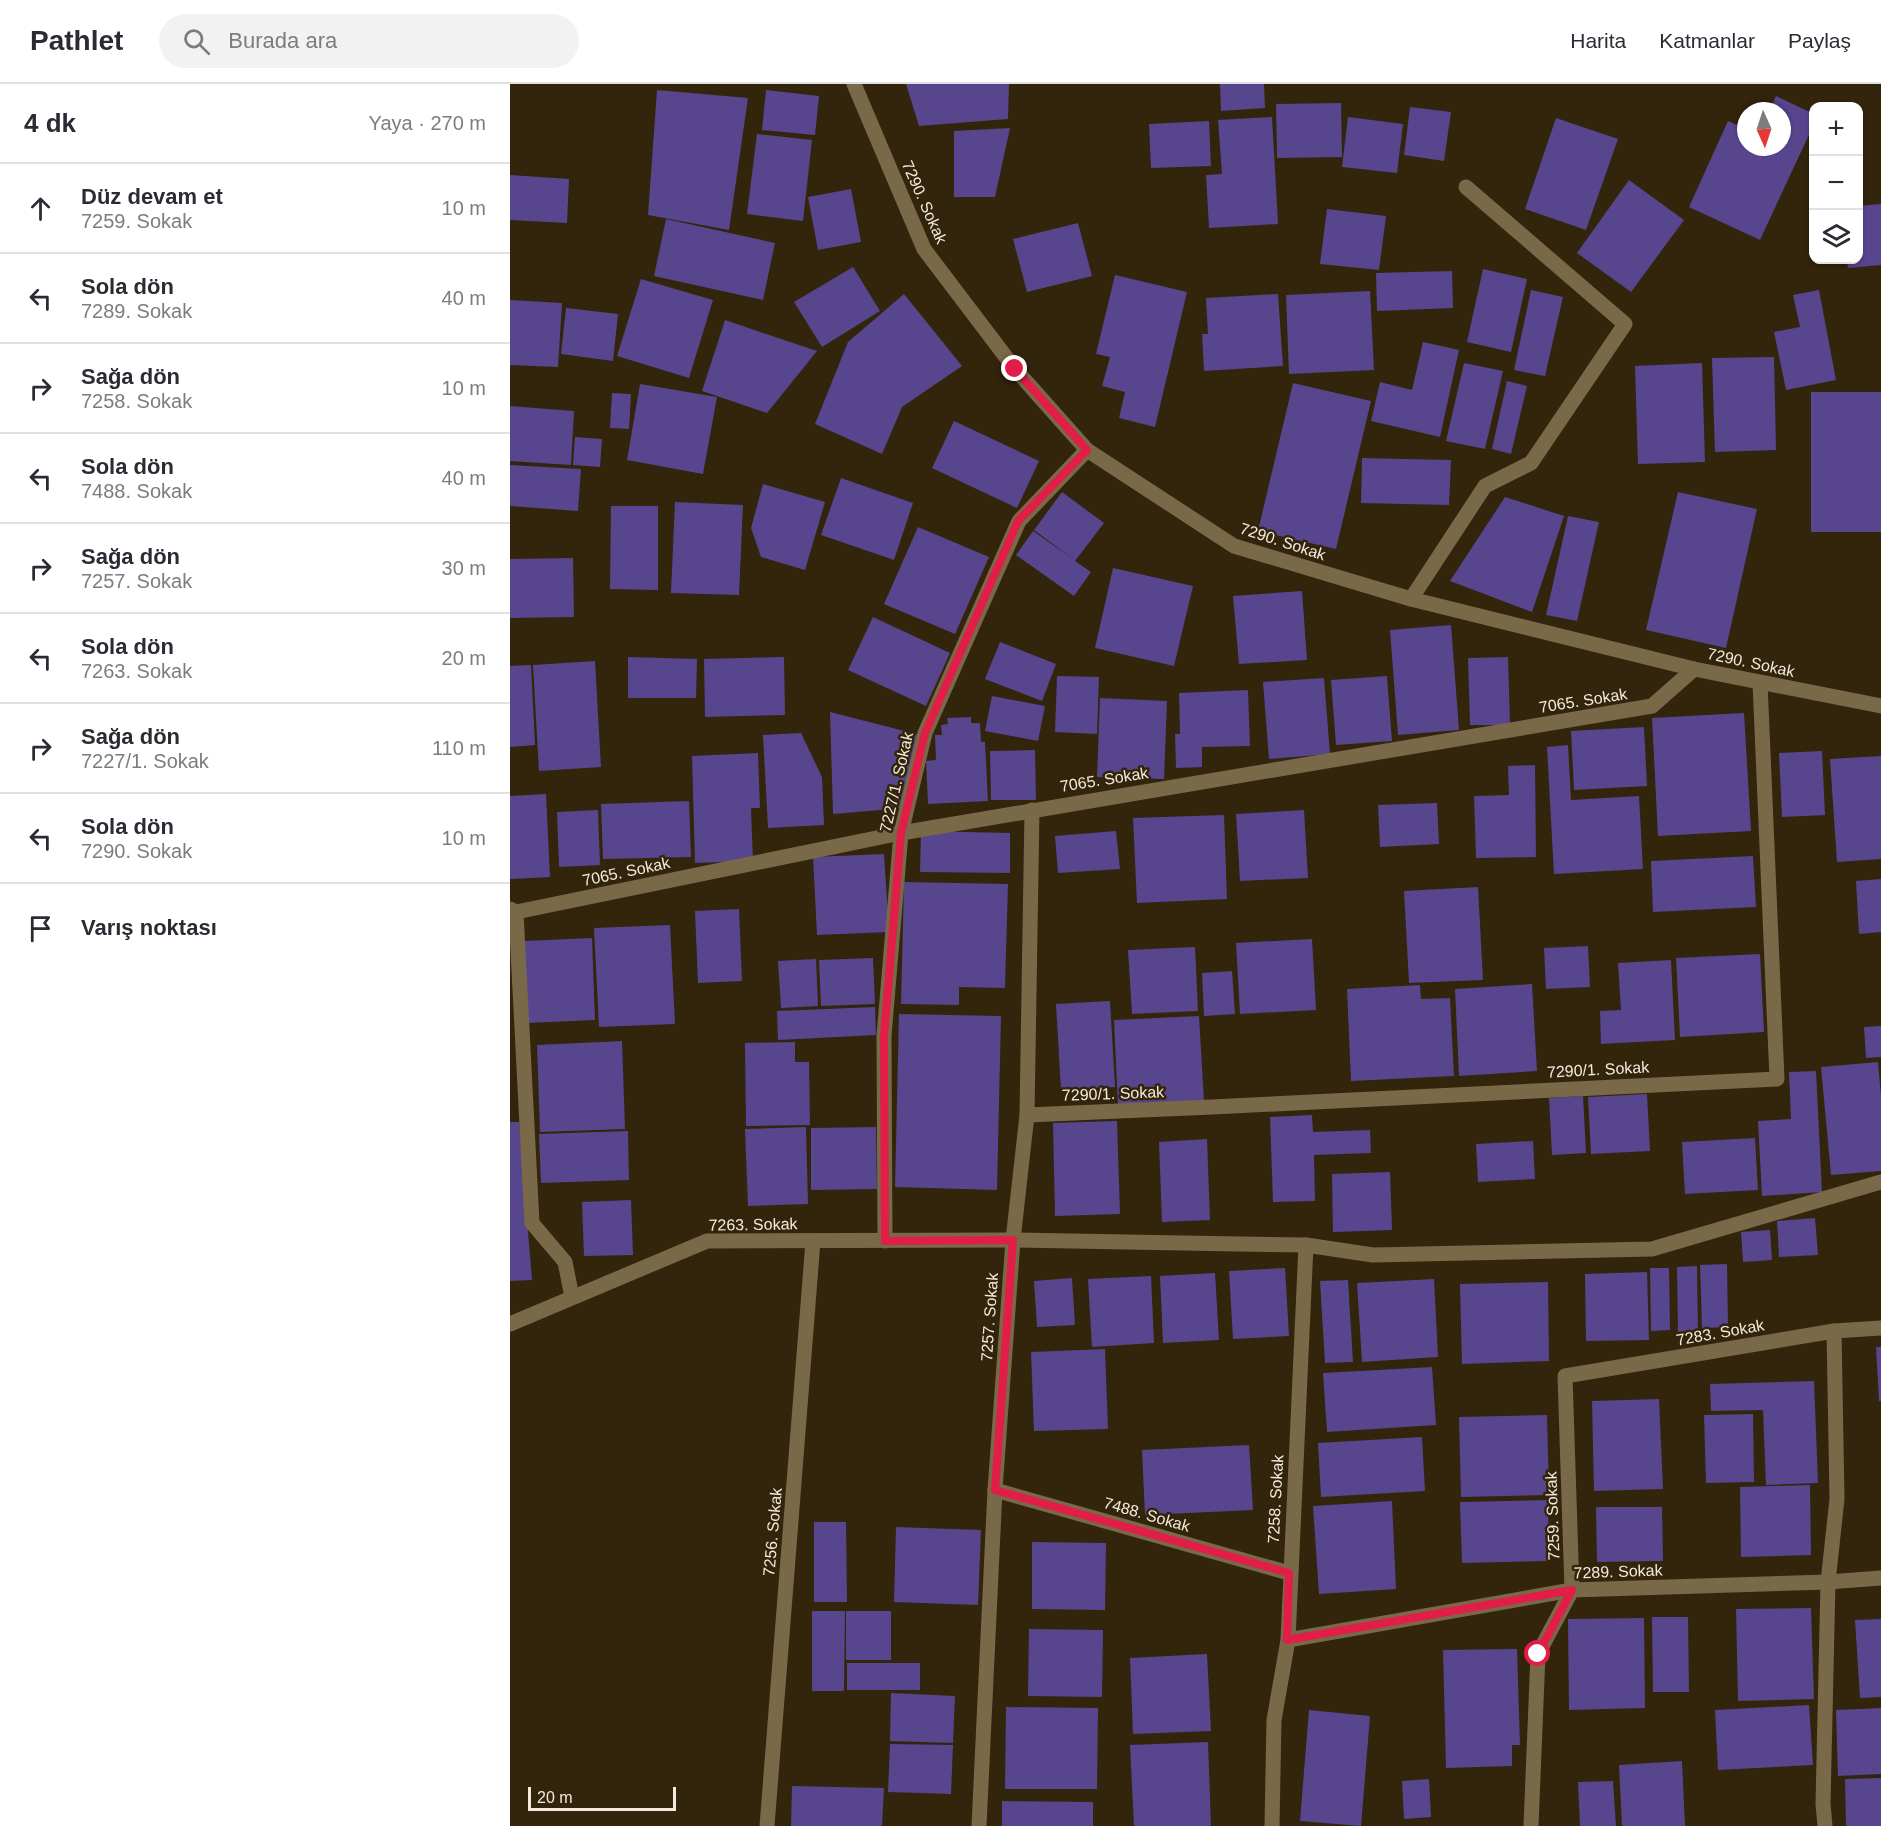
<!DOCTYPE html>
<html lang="tr">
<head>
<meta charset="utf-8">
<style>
  body { margin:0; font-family:Arial,sans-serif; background:#f2f2f3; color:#2b2b33 }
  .controls { position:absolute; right:18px; top:18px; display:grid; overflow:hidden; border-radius:12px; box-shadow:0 2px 4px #0004 }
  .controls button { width:54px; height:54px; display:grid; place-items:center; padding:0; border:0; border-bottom:2px solid #e1e1e2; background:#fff; color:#2b2b33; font:30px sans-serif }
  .compass { position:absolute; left:1227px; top:18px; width:54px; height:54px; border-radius:50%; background:#fff; box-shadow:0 2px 4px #0004; rotate:177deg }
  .scale { position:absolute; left:18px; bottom:15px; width:148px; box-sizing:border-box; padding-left:6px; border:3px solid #f4eadc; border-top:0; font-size:16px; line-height:21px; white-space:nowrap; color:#f4eadc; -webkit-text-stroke:4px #33240c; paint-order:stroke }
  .stop { position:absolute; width:18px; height:18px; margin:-14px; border:4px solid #e11d48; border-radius:50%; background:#fff }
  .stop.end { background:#e11d48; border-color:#fff; box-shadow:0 2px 6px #0008 }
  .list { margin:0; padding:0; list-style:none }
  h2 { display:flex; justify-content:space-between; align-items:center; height:78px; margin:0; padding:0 24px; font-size:26px }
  h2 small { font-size:20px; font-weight:400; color:#7c7c81 }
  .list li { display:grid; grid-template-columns:39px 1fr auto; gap:18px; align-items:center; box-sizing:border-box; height:90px; padding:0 24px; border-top:2px solid #e1e1e2 }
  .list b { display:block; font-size:22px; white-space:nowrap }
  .list p { margin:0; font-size:20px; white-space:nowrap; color:#7c7c81 }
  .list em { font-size:20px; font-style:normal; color:#7c7c81 }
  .icon { flex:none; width:33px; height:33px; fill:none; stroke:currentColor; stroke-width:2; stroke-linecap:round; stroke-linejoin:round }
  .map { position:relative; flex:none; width:1371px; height:1742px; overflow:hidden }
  header { display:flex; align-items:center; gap:36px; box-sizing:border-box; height:84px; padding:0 30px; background:#fff; border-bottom:2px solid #e1e1e2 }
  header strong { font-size:28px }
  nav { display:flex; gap:33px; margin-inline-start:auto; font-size:21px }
  .search { width:420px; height:54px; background:#f2f2f3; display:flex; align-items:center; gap:15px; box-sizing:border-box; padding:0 21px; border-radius:33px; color:#7c7c81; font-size:22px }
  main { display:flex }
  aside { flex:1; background:#fff }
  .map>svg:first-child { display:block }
</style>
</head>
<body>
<header>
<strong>Pathlet</strong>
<div class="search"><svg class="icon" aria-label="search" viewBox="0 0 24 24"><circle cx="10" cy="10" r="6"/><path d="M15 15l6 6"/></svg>Burada ara</div>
<nav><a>Harita</a><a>Katmanlar</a><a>Paylaş</a></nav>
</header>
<main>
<aside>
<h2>4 dk<small>Yaya · 270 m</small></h2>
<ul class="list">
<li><svg class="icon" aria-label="ahead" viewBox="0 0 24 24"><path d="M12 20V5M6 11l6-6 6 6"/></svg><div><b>Düz devam et</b><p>7259. Sokak</p></div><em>10 m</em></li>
<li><svg class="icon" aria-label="left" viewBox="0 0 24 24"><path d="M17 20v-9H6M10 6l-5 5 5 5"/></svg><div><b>Sola dön</b><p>7289. Sokak</p></div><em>40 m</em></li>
<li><svg class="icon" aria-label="right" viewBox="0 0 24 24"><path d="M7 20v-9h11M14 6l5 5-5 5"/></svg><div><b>Sağa dön</b><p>7258. Sokak</p></div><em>10 m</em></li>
<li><svg class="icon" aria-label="left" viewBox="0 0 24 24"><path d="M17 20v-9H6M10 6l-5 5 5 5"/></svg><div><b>Sola dön</b><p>7488. Sokak</p></div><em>40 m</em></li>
<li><svg class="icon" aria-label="right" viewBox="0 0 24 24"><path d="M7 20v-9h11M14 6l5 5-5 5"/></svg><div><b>Sağa dön</b><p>7257. Sokak</p></div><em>30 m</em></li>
<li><svg class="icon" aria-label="left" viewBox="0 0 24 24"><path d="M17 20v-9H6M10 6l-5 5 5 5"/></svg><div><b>Sola dön</b><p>7263. Sokak</p></div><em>20 m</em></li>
<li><svg class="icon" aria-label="right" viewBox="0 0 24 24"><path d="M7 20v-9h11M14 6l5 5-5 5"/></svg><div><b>Sağa dön</b><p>7227/1. Sokak</p></div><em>110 m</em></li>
<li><svg class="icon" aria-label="left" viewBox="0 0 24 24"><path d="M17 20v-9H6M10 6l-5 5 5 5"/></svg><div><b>Sola dön</b><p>7290. Sokak</p></div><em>10 m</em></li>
<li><svg class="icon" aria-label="arrive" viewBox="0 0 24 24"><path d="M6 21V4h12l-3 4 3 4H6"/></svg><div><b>Varış noktası</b></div></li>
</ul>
</aside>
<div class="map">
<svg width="1371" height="1742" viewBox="0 0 1371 1742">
  <rect width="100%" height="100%" fill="#33240c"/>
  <!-- building -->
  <g fill="#57458e">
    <polygon points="396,0 499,0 498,35 409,42"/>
    <polygon points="710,0 754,0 755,24 711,27"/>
    <polygon points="147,6 238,14 219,146 138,131"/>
    <polygon points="256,6 309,12 305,51 252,46"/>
    <polygon points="1266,12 1304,30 1304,40 1250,156 1179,123 1218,37 1236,45 1236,63 1272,63 1272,27 1259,27"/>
    <polygon points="831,19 832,73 767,74 766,20"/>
    <polygon points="900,23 941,28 934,77 894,71"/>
    <polygon points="762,33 768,140 699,144 696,91 712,90 708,36"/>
    <polygon points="838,33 893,40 887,89 832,83"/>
    <polygon points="1046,34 1108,55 1076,146 1015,125"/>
    <polygon points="699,37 701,82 641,84 639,40"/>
    <polygon points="500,44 485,113 444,113 444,47"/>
    <polygon points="247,50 302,56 293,137 237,130"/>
    <polygon points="0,91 59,95 57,139 0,136"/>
    <polygon points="1119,96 1174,136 1121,208 1067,169"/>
    <polygon points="341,105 351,158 308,166 298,113"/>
    <polygon points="1371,120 1371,181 1338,184 1337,176 1348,176 1348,122"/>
    <polygon points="817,125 876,132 869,186 810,180"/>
    <polygon points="156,135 265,159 253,216 144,192"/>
    <polygon points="568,139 582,192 517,208 503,155"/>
    <polygon points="343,183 370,227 312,263 284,218"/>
    <polygon points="973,185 1017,195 1001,268 957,258"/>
    <polygon points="942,187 943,224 867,227 866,189"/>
    <polygon points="605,191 677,208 645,343 609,334 615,308 592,302 600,273 586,270"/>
    <polygon points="131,195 203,216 179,294 107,272"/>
    <polygon points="1021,206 1053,213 1035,292 1004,286"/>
    <polygon points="1309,206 1326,296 1276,306 1264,248 1290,243 1283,211"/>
    <polygon points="860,207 864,286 779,290 776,211"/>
    <polygon points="394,210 452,282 392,323 372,370 305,340 338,258"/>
    <polygon points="768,210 773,282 694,287 692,250 698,250 696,214"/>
    <polygon points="0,216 52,219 48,283 0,281"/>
    <polygon points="56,224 108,230 103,277 51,270"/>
    <polygon points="215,236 307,267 257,329 192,307"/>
    <polygon points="913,258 949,266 930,353 861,337 870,298 902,306"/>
    <polygon points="1264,273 1266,366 1205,368 1202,274"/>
    <polygon points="954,279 993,287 975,365 936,357"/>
    <polygon points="1192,279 1195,378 1128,380 1125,282"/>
    <polygon points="997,297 1017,302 1001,370 982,365"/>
    <polygon points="783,299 861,317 826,465 748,447"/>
    <polygon points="130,300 207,313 193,390 117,376"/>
    <rect x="1301" y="308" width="70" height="140"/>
    <polygon points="102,309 121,310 119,345 100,344"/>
    <polygon points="0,322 64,327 61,381 0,377"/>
    <polygon points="444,337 529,377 507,424 422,384"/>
    <polygon points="65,353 92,355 90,383 63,381"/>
    <polygon points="852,374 941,376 939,421 851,419"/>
    <polygon points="0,381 71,385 68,427 0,422"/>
    <polygon points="331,394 403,419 384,476 311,451"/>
    <polygon points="253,400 315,418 295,486 251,473 241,444"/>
    <polygon points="552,408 594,439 565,477 581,488 564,512 506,471 523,447 563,475 524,446"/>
    <polygon points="1168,408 1247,425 1216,564 1136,546"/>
    <polygon points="995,413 1054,432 1022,528 940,497"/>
    <polygon points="165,418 233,421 229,511 161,509"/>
    <polygon points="101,422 148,422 148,506 100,505"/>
    <polygon points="1058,432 1089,438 1067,537 1036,531"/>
    <polygon points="408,443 479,473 445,550 374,520"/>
    <polygon points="63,474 64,533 0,534 0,475"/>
    <polygon points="603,484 683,502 664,582 585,564"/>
    <polygon points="792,507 797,576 729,580 723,512"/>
    <polygon points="363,533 440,569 416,622 338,586"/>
    <polygon points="941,541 949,646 888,651 880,546"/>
    <polygon points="490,558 546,580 532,617 475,595"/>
    <polygon points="118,573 187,575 186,614 118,614"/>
    <polygon points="274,573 275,631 195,633 194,575"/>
    <polygon points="998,573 1000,641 960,641 958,574"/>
    <polygon points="85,577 91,683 29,687 23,581"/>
    <polygon points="21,581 25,661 0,663 0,582"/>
    <polygon points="547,592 589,593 587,650 545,648"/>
    <polygon points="877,592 882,657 826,661 821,596"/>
    <polygon points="814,594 820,670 759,675 753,598"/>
    <polygon points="738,606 740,662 692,663 692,683 666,684 665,650 670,650 669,609"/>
    <polygon points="482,612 535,622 528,657 475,647"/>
    <polygon points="590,614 657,617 654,695 587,693"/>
    <polygon points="320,628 410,651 394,724 323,730"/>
    <polygon points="1234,629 1241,747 1148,752 1142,634"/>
    <polygon points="461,633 461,639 470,639 471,658 475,658 478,717 418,720 416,677 426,676 425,651 432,651 431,641 438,640 437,634"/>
    <polygon points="1134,643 1137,702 1064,706 1061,647"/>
    <polygon points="291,649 312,693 314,741 258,744 253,651"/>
    <polygon points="1058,661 1061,716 1129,712 1133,785 1044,790 1037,663"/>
    <polygon points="525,666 526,716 481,716 480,667"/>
    <polygon points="1312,667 1315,731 1272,733 1269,669"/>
    <polygon points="248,669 250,724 241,724 243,777 185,779 182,672"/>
    <polygon points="1371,672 1371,775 1327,778 1320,675"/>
    <polygon points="1025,681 1026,773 966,774 964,712 999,711 998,682"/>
    <polygon points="36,710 40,793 0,795 0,712"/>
    <polygon points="179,717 181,773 93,775 91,720"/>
    <polygon points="927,719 929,760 870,763 868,721"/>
    <polygon points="88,726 90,781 49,783 47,728"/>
    <polygon points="794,726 798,794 730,797 726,730"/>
    <polygon points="714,731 717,815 627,819 623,734"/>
    <polygon points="411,747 500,749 500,789 410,788"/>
    <polygon points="606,747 610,785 548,789 545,752"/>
    <polygon points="374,770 379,848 307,851 303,773"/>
    <polygon points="1243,772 1246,823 1143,828 1141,777"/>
    <polygon points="1371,795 1371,848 1349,850 1346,797"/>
    <polygon points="394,798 498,800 495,904 449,903 449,921 391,920"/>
    <polygon points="968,803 973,896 899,899 894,807"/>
    <polygon points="229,825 232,897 188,899 185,827"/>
    <polygon points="160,841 165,940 89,943 84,844"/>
    <polygon points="82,854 85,936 17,939 14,857"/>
    <polygon points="802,855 806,926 730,930 726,859"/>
    <polygon points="1078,862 1080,903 1036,905 1034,864"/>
    <polygon points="685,863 688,927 622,930 618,866"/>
    <polygon points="1250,870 1254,948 1170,953 1166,874"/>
    <polygon points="363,874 365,920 311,922 309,876"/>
    <polygon points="306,875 308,922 271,924 268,877"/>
    <polygon points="1161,876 1165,956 1091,960 1090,927 1111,926 1108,879"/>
    <polygon points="722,887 725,930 694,932 692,889"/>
    <polygon points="1022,900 1027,987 949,992 945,905"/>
    <polygon points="910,901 911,915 940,914 944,992 841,997 837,905"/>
    <polygon points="600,917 605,1003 551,1006 546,920"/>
    <polygon points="365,923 366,951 268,956 267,927"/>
    <polygon points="389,930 491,932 487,1106 385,1103"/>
    <polygon points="689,932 694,1017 608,1022 604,936"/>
    <polygon points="1371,942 1371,973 1356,974 1354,943"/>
    <polygon points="112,957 115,1045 30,1048 27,961"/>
    <polygon points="285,958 285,978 299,978 300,1041 236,1042 235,959"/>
    <polygon points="1368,978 1371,1012 1371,1087 1321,1091 1311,983"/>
    <polygon points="1306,987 1312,1108 1252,1112 1248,1037 1281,1035 1279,988"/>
    <polygon points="1137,1010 1140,1067 1081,1070 1078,1013"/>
    <polygon points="1073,1012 1076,1069 1042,1071 1039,1014"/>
    <polygon points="802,1031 803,1048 860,1046 861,1069 804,1071 805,1117 763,1118 760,1033"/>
    <polygon points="607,1037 610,1130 545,1132 543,1039"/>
    <polygon points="0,1038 9,1038 22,1196 0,1197"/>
    <polygon points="296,1043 298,1120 238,1122 235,1045"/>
    <polygon points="366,1043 367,1105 301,1106 301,1044"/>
    <polygon points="118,1047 119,1096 31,1099 29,1050"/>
    <polygon points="1245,1054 1248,1106 1175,1110 1172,1058"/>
    <polygon points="697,1055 700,1136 652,1138 649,1058"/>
    <polygon points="1023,1057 1025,1095 968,1098 966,1060"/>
    <polygon points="880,1088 882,1146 823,1148 822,1090"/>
    <polygon points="121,1116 123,1171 74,1172 72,1118"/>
    <polygon points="1305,1134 1308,1171 1269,1173 1267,1137"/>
    <polygon points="1260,1146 1262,1176 1233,1178 1231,1148"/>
    <polygon points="1217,1180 1218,1243 1192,1244 1190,1181"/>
    <polygon points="1187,1182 1188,1251 1168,1251 1167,1183"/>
    <polygon points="775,1184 779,1252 723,1255 719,1187"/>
    <polygon points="1140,1184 1159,1184 1160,1246 1141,1247"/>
    <polygon points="1137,1188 1139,1256 1076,1257 1075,1190"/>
    <polygon points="705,1189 709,1256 653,1259 650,1192"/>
    <polygon points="641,1192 644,1259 582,1263 578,1195"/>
    <polygon points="562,1194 565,1241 527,1243 524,1197"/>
    <polygon points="924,1195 928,1273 852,1278 847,1199"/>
    <polygon points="838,1196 843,1278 815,1279 810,1197"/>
    <polygon points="1038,1198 1039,1277 952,1280 950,1200"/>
    <polygon points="1366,1263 1371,1263 1371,1317 1369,1317"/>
    <polygon points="595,1265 598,1345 524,1347 521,1268"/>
    <polygon points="922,1283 926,1341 817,1348 813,1289"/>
    <polygon points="1304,1297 1308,1399 1256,1401 1253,1326 1201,1327 1200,1300"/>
    <polygon points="1149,1315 1153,1405 1084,1407 1082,1317"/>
    <polygon points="1243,1330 1244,1398 1196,1399 1194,1331"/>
    <polygon points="1037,1331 1039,1411 951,1413 949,1333"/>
    <polygon points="912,1353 915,1407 811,1413 808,1359"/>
    <polygon points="739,1361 743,1426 635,1431 632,1366"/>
    <polygon points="1300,1401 1301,1471 1231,1473 1230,1403"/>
    <polygon points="1038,1416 1039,1477 952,1479 950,1418"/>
    <polygon points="882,1417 886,1505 809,1510 803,1422"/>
    <polygon points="1086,1423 1152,1423 1153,1477 1087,1478"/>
    <polygon points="304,1438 336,1438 337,1518 304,1518"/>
    <polygon points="386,1443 471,1446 468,1521 384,1518"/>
    <polygon points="522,1458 596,1459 595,1526 522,1525"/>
    <polygon points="1301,1524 1304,1615 1228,1617 1226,1525"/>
    <polygon points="302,1527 335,1527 334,1607 302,1607"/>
    <rect x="336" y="1527" width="45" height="49"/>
    <polygon points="1142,1533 1178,1533 1179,1608 1143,1608"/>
    <polygon points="1134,1534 1135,1624 1059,1626 1058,1535"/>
    <polygon points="1371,1535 1371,1613 1350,1614 1345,1536"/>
    <polygon points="519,1545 593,1546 592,1613 518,1612"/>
    <polygon points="1007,1565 1010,1661 1002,1661 1002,1682 936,1684 933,1566"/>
    <polygon points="697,1570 701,1647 623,1650 620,1574"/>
    <rect x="337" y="1579" width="73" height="27"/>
    <polygon points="381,1609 445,1612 443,1659 380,1657"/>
    <polygon points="1299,1621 1303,1681 1208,1686 1205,1626"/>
    <polygon points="496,1623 588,1624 587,1705 495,1705"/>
    <polygon points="1371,1624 1371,1690 1328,1692 1326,1626"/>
    <polygon points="799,1626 860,1632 851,1742 790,1737"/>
    <polygon points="698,1658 701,1742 624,1742 620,1661"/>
    <polygon points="380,1660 443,1661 441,1710 378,1708"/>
    <polygon points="1172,1677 1175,1742 1112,1742 1109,1681"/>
    <polygon points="1371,1694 1371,1742 1336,1742 1335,1695"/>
    <polygon points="919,1695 921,1733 894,1735 892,1697"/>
    <polygon points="1103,1697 1106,1742 1070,1742 1068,1698"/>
    <polygon points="282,1702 374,1704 372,1742 281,1742"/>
    <polygon points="492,1717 583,1718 583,1742 492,1742"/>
  </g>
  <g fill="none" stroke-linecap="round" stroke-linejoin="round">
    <!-- minor -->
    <g stroke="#796948" stroke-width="15">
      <polyline points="344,0 414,165 505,285 577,366 724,462 901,515 1184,585 1371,622"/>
      <polyline points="901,515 975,402 1021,379 1115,240 956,103"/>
      <polyline points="0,825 6,828 391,749 1142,622 1184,585"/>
      <polyline points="6,828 22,1139 55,1178 62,1213"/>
      <polyline points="517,1031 702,1023 1267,995 1250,599"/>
      <polyline points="375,1157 374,952 391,749 415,649 509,437 577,366"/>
      <polyline points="0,1240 197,1157 503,1156 729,1160 796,1161 863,1171 1142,1165 1371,1098"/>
      <polyline points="485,1406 779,1489"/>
      <polyline points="778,1556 1062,1506 1318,1498 1371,1494"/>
      <polyline points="257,1742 303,1157"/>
      <polyline points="469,1742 485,1406 503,1156 517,1031 522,726"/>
      <polyline points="762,1742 764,1636 778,1556 796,1161"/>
      <polyline points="1021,1742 1028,1570 1062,1506 1055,1292 1324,1247 1371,1244"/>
      <polyline points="1315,1742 1313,1720 1318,1498 1327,1415 1324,1247"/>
    </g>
  </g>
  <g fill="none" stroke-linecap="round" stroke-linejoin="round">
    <!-- route -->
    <polyline stroke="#e11d48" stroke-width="8" points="505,285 577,366 508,437 415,649 391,749 374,952 375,1157 503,1156 485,1406 779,1489 777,1556 1062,1506 1028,1570"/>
  </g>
  <g text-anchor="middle" stroke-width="5" stroke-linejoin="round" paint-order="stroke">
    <!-- street labels -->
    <g font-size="16" fill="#f4eadc" stroke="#33240c">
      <text transform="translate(415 118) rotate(66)" y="6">7290. Sokak</text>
      <text transform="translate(773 457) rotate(18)" y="6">7290. Sokak</text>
      <text transform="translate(1241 578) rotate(12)" y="6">7290. Sokak</text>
      <text transform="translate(1073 616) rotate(-9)" y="6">7065. Sokak</text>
      <text transform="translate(594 695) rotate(-9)" y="6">7065. Sokak</text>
      <text transform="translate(386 698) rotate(-77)" y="6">7227/1. Sokak</text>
      <text transform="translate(116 787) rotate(-12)" y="6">7065. Sokak</text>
      <text transform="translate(1088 985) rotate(-3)" y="6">7290/1. Sokak</text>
      <text transform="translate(603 1009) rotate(-2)" y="6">7290/1. Sokak</text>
      <text transform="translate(243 1140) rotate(-1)" y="6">7263. Sokak</text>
      <text transform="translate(479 1233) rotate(-86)" y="6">7257. Sokak</text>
      <text transform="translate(1210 1248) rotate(-10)" y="6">7283. Sokak</text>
      <text transform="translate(765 1415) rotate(-87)" y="6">7258. Sokak</text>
      <text transform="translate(637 1430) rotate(16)" y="6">7488. Sokak</text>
      <text transform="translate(1042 1432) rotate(-92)" y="6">7259. Sokak</text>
      <text transform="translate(262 1448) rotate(-85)" y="6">7256. Sokak</text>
      <text transform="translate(1108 1487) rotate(-2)" y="6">7289. Sokak</text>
    </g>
  </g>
</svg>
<div class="controls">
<button>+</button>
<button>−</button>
<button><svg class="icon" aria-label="layers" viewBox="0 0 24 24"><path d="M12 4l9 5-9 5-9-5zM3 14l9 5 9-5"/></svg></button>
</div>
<svg class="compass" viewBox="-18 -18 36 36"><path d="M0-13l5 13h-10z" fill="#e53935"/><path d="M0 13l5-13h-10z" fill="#7c7c81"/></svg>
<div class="scale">20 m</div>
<div class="stop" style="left:1028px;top:1570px"></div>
<div class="stop end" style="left:505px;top:285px"></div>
</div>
</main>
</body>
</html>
